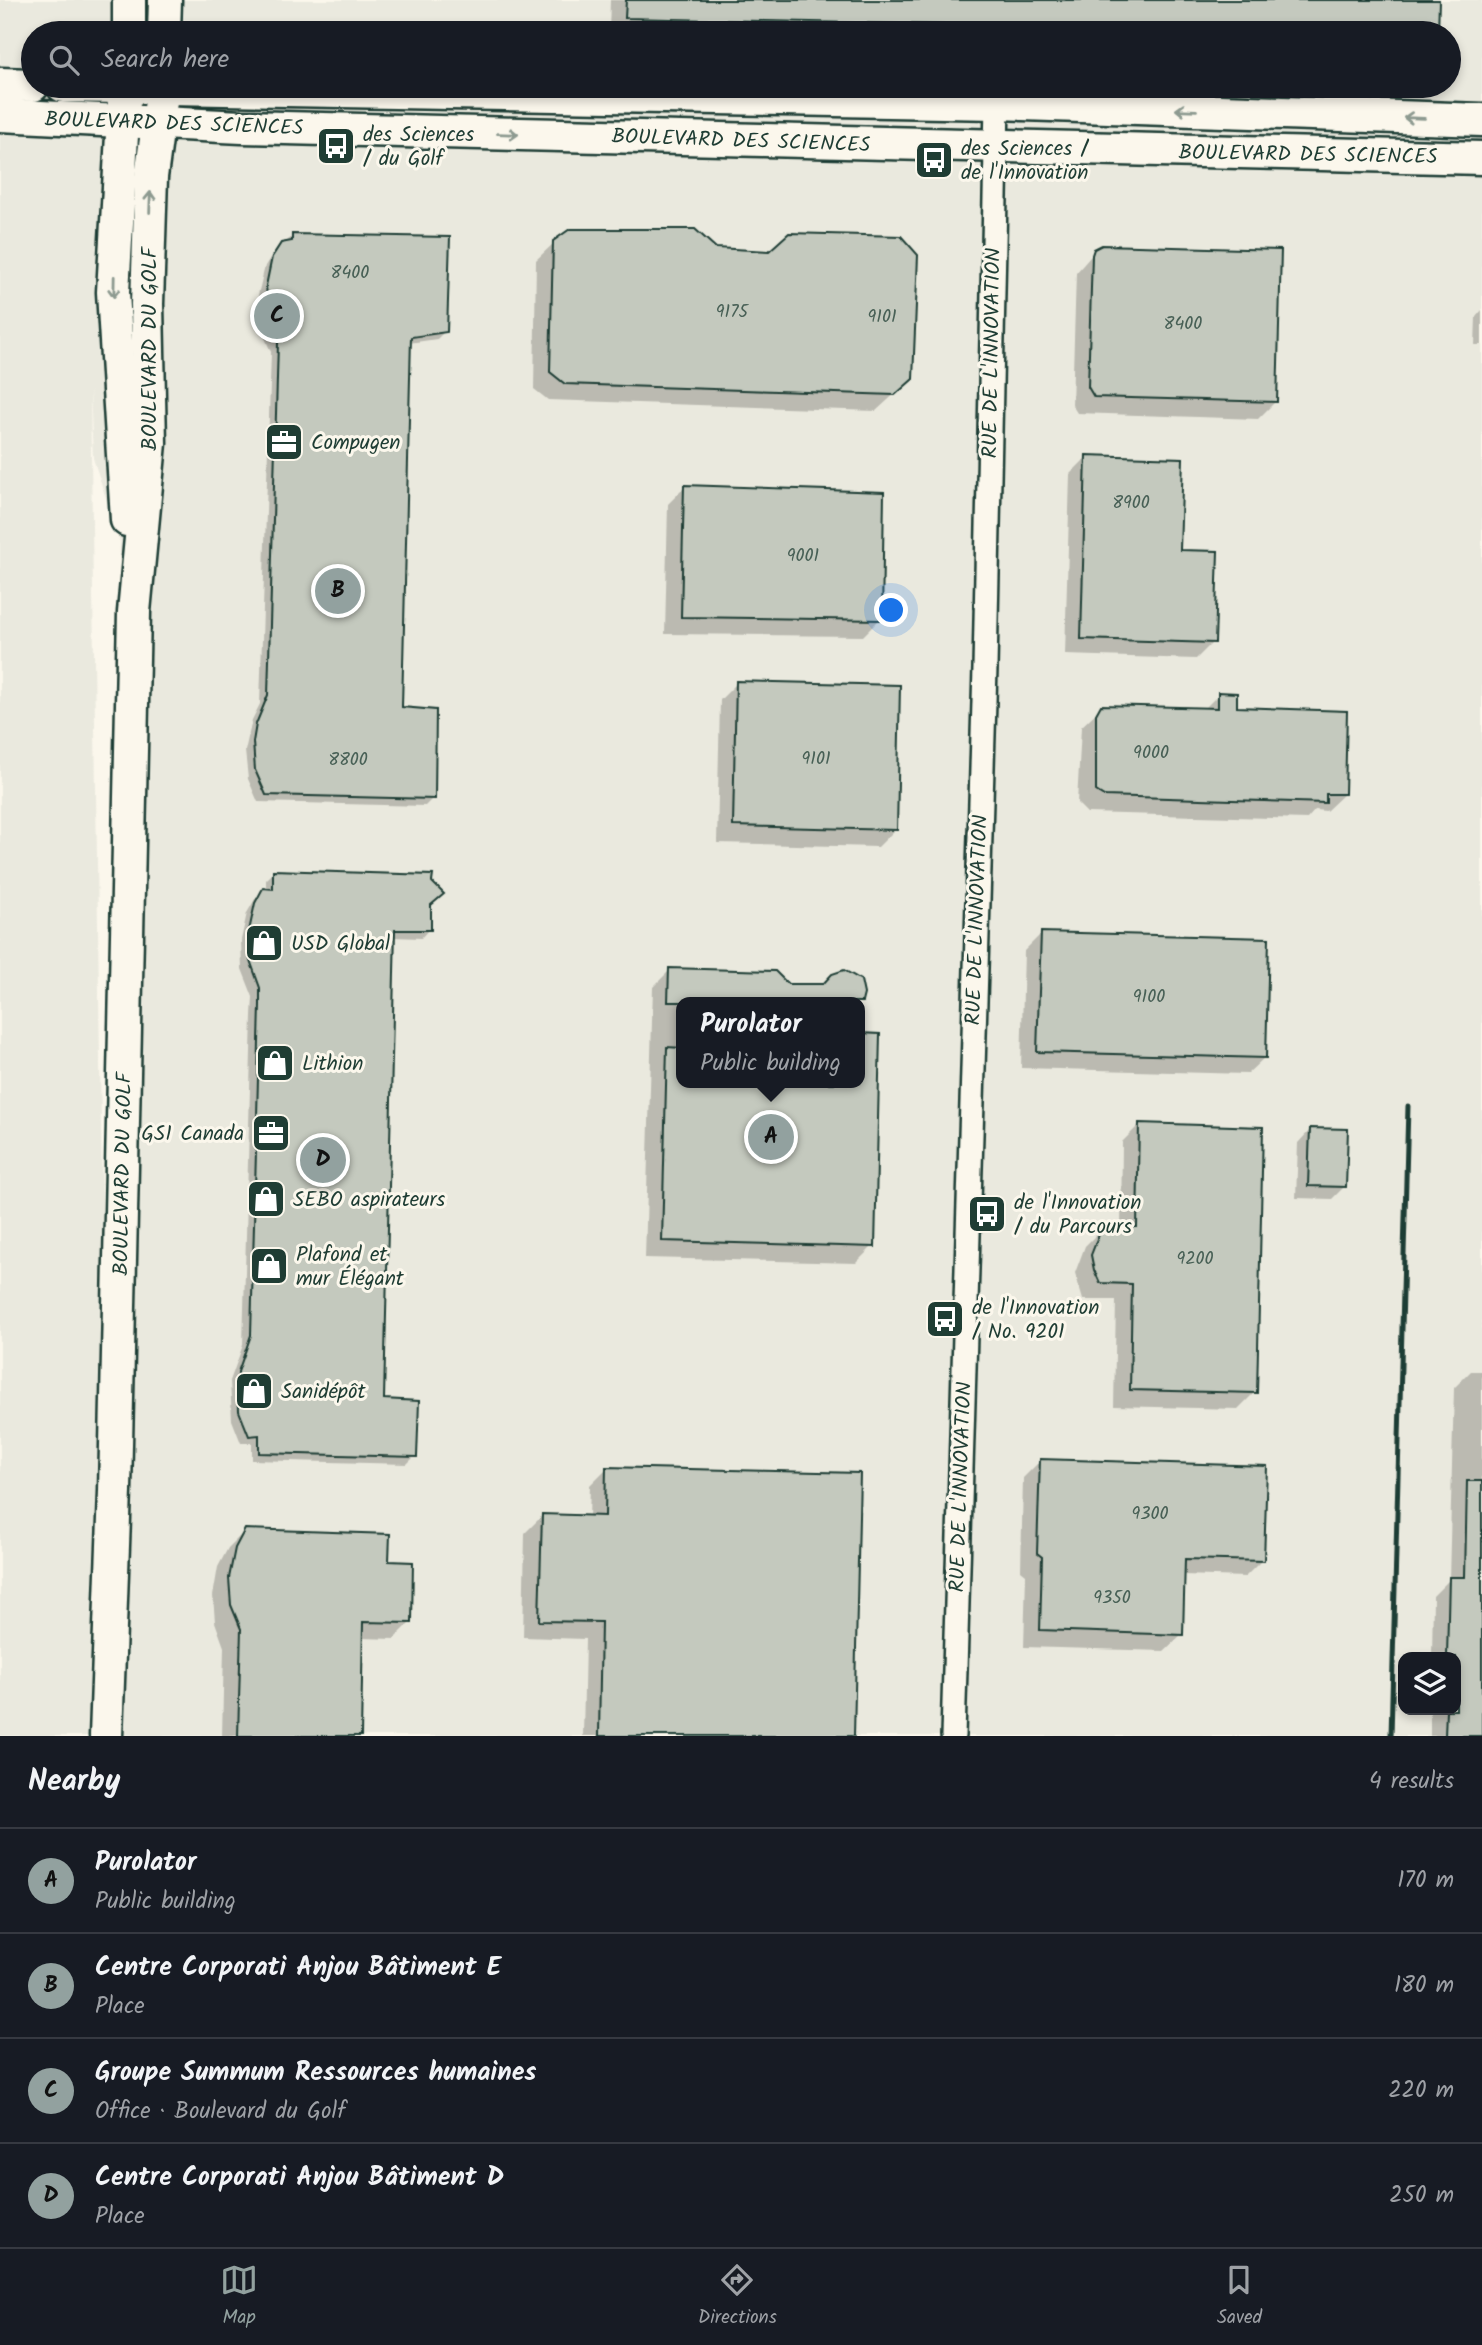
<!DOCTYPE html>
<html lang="en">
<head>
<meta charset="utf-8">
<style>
  body { margin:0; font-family:Kalam,sans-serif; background:#242831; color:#f1f3f6 }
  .controls { position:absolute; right:21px; bottom:21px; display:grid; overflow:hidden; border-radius:14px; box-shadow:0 4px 10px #0003 }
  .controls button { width:63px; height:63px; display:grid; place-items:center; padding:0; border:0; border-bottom:2px solid #363941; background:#171b24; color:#f1f3f6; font:35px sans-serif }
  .you { position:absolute; left:892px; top:611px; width:24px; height:24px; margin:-18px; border:5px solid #fff; border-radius:50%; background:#1a73e8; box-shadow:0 0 0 10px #1a73e833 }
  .badge { display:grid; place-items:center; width:46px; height:46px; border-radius:50%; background:#92a19f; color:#111; font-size:23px; font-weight:700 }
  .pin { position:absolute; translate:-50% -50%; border:4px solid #fff; box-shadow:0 2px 7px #0006 }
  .popup { position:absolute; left:676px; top:997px; width:189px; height:91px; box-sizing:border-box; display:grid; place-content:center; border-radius:14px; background:#171b24; filter:drop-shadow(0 2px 5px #0005); font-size:23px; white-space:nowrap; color:#9ea1a6 }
  .popup b { font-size:26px; color:#f1f3f6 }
  .popup::after { content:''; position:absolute; left:50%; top:100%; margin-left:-14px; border:14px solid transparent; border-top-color:#171b24 }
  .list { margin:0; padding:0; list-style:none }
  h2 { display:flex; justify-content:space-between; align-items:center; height:91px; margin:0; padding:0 28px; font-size:30px }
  h2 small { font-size:23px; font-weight:400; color:#9ea1a6 }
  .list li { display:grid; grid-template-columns:46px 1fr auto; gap:21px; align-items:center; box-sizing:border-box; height:105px; padding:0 28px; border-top:2px solid #363941 }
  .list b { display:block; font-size:26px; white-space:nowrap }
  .list p { margin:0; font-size:23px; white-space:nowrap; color:#9ea1a6 }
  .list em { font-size:23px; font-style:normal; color:#9ea1a6 }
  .icon { flex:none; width:38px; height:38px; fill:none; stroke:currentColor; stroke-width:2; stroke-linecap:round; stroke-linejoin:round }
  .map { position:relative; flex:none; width:1482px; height:1736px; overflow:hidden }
  .search { position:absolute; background:#171b24; box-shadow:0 4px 10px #0003; left:21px; right:21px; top:21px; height:77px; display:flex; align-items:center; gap:18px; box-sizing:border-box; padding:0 24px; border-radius:38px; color:#9ea1a6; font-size:26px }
  .sheet { height:511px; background:#171b24 }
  nav { display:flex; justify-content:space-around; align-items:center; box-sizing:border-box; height:98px; border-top:2px solid #363941; background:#171b24; font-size:19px; color:#9ea1a6 }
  nav a { display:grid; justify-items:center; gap:4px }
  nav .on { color:#92a19f }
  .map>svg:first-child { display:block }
</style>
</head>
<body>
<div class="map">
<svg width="1482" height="1736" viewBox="0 0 1482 1736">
  <rect width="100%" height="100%" fill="#fbf7ec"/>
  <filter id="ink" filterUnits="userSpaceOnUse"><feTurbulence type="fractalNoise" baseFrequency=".0143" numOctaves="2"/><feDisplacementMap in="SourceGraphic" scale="14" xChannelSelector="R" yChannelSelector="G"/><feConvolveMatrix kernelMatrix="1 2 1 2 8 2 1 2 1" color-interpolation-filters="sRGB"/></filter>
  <g filter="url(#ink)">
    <!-- built -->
    <path fill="#eae9de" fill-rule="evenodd" d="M 0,0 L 1482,0 L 1482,1736 L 0,1736 ZM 33,33 L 1449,33 L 1449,86 L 33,86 ZM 90,389 L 93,458 L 120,542 L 103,1263 ZM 682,1002 L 860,1002 L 860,1083 L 682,1083 ZM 1403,1657 L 1456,1657 L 1456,1710 L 1403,1710 Z"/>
    <!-- shadow -->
    <g fill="#0003">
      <polygon points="610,0 1437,0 1436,33 609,33"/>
      <polygon points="293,236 445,331 437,339 409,343 400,709 433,798 425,806 258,802 248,779 245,751 252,720 260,704 271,352 262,331 258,295 265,266 273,253"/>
      <polygon points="554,243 770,252 911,379 876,411 548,400 534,389 536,260"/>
      <polygon points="1098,248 1275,402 1258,419 1077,413 1072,405 1076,273"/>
      <polygon points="1482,310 1482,345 1475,345 1476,317"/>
      <polygon points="1087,457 1178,551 1213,642 1196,659 1065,655 1070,474"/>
      <polygon points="685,487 880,619 863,636 665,634 668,504"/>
      <polygon points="737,683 895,830 878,847 717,843 720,700"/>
      <polygon points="1219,694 1344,794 1326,811 1315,810 1307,819 1087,813 1077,803 1081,727 1102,707 1203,710"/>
      <polygon points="274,872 430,905 429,929 421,938 393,937 382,1401 415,1456 407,1464 252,1460 252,1443 241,1443 232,1420 230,1381 243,1345 252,1015 253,997 242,969 241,940 247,913 255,899 266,890 266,880"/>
      <polygon points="1041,934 1265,1057 1247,1074 1021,1068 1024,951"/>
      <polygon points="670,970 787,985 823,986 839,973 850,973 862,987 858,1002 682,1002 682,1083 860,1083 873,1246 856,1263 645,1258 653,987"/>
      <polygon points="1139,1125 1255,1392 1238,1409 1114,1406 1116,1300 1083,1300 1075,1273 1085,1246 1103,1228 1121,1229 1122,1142"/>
      <polygon points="1310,1130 1345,1186 1332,1199 1296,1198 1298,1143"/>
      <polygon points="1471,1371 1482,1371 1482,1736 1430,1736 1430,1710 1456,1710 1456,1657 1432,1657 1433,1596 1449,1580 1454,1388"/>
      <polygon points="1040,1461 1262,1560 1245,1577 1183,1575 1182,1634 1164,1651 1024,1647 1026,1574 1021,1570 1023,1478"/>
      <polygon points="607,1468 852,1736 583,1736 585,1639 523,1637 525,1533 542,1516 589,1518 590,1485"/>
      <polygon points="245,1531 387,1562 411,1622 394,1639 361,1638 359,1736 222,1736 224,1647 215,1622 213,1596 218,1567 228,1548"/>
    </g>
    <!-- building -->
    <g fill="#c4c9be" stroke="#1f3d34" stroke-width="2">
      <polygon points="626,0 1439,0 1438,33 1307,33 625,18"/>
      <polygon points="570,229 695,229 716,248 769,251 789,233 901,236 918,255 913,379 895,395 565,384 550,372 553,241"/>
      <polygon points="292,234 450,237 447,332 411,337 402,707 436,710 435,799 266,795 255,770 253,742 256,724 268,695 278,343 270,323 266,286 272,257 281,243 292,241"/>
      <polygon points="1102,245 1281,250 1277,402 1094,397 1088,387 1092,255 1094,249"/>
      <polygon points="1086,455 1183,458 1180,550 1218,551 1215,643 1081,639"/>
      <polygon points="684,485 884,492 882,620 681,617"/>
      <polygon points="736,681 900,685 897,830 733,826"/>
      <polygon points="1218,692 1237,693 1237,707 1347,711 1345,794 1326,794 1326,803 1104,796 1096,791 1096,714 1101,705 1218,708"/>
      <polygon points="273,870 433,875 432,882 444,894 431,905 431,930 395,930 384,1399 419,1401 417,1457 259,1453 259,1435 249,1436 239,1411 238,1372 251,1335 260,1005 260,988 250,960 249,931 255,903 263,888 273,889"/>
      <polygon points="1041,932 1269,938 1266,1058 1037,1052"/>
      <polygon points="669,968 775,971 788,984 823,984 832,974 844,970 861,980 864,994 862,1002 668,1002"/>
      <polygon points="860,1033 880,1034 875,1247 662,1241 667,1047 682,1048 682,1083 860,1083"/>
      <polygon points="1139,1123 1263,1127 1257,1393 1130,1390 1132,1284 1100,1283 1094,1270 1091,1255 1102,1227 1137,1227"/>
      <polygon points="1310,1128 1348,1129 1346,1187 1308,1186"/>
      <polygon points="1040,1459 1267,1466 1264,1561 1185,1559 1183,1635 1040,1630 1042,1557 1037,1553"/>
      <polygon points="606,1467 860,1473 854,1736 599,1736 601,1622 539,1621 542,1514 605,1516"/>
      <polygon points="1467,1481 1482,1481 1482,1736 1445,1736 1446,1710 1456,1710 1456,1657 1447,1657 1449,1577 1465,1577"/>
      <polygon points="245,1529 390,1534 389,1561 413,1562 412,1623 363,1622 361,1736 238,1736 241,1629 231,1605 229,1578 235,1548"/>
    </g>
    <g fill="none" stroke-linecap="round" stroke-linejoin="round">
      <defs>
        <polyline id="street" points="953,1736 985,668 997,103"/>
        <g id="secondary">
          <polyline points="129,33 129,0"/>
          <polyline points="164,33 165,0"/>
          <polyline points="0,84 33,85"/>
          <polyline points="63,86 997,103 1482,120"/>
          <polyline points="124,100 113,292 127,520"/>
          <polyline points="0,115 242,127 1482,158"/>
          <polyline points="106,1736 115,1491 134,612 150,443 147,304 151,177 163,86"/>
        </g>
      </defs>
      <!-- street casing -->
      <use href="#street" stroke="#1f3d34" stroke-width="28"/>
      <!-- secondary casing -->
      <use href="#secondary" stroke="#1f3d34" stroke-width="37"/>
      <!-- street -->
      <use href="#street" stroke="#fbf7ec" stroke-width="23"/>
      <!-- secondary -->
      <use href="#secondary" stroke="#fbf7ec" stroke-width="32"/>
      <!-- rail -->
      <polyline stroke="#1f3d34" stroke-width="5" points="1391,1736 1408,1106"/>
    </g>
    <!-- one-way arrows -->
    <defs><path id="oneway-shaft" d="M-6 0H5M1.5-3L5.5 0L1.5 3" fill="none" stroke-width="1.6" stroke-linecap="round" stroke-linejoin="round" transform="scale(1.75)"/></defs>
    <g stroke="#8d9a90">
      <use href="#oneway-shaft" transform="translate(1186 110) rotate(-178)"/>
      <use href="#oneway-shaft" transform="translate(1414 118) rotate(-178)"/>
      <use href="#oneway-shaft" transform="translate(508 134) rotate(2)"/>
      <use href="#oneway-shaft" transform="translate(150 202) rotate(-88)"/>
      <use href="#oneway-shaft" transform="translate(114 287) rotate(91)"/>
    </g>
  </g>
  <!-- icons -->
  <defs>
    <symbol id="bus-square" viewBox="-11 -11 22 22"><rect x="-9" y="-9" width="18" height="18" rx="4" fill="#1f3d34" stroke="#fbf7ec"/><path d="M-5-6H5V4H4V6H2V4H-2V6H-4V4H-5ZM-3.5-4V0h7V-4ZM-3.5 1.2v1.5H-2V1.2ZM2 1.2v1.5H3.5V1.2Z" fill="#fff"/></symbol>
    <symbol id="office-square" viewBox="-11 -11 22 22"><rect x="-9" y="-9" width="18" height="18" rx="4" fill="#1f3d34" stroke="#fbf7ec"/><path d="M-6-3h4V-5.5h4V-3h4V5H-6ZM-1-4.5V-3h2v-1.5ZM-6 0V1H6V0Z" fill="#fff"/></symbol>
    <symbol id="shop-square" viewBox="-11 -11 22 22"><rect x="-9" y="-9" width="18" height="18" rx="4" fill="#1f3d34" stroke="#fbf7ec"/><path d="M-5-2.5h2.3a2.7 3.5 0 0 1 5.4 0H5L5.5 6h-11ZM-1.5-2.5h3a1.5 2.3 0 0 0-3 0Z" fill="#fff"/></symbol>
  </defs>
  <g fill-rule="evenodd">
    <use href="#bus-square" x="314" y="124" width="44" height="44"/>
    <use href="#bus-square" x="912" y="138" width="44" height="44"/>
    <use href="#office-square" x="262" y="420" width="44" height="44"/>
    <use href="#shop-square" x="242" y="921" width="44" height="44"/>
    <use href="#shop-square" x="253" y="1041" width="44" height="44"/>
    <use href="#office-square" x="249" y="1111" width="44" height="44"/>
    <use href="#shop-square" x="244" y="1177" width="44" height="44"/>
    <use href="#bus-square" x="965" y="1192" width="44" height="44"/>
    <use href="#shop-square" x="247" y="1244" width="44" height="44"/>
    <use href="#bus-square" x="923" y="1297" width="44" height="44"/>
    <use href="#shop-square" x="232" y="1369" width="44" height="44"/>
  </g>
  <g text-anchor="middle" stroke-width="6" stroke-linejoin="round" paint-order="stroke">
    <!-- number labels -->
    <g font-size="18" fill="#486056">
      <text x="350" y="278">8400</text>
      <text x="732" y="317">9175</text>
      <text x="882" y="322">9101</text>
      <text x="1183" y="329">8400</text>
      <text x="1131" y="508">8900</text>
      <text x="803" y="561">9001</text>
      <text x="1151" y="758">9000</text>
      <text x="816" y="764">9101</text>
      <text x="348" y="765">8800</text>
      <text x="1149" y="1002">9100</text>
      <text x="1195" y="1264">9200</text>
      <text x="1150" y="1519">9300</text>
      <text x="1112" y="1603">9350</text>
    </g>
    <!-- street labels -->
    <g font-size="21" fill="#1f3d34" stroke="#fbf7ec">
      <text transform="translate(174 123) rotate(2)" y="7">BOULEVARD DES SCIENCES</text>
      <text transform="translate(741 140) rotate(2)" y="7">BOULEVARD DES SCIENCES</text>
      <text transform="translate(1308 154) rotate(1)" y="7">BOULEVARD DES SCIENCES</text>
      <text transform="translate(149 349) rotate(-90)" y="7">BOULEVARD DU GOLF</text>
      <text transform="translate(991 353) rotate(-89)" y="7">RUE DE L'INNOVATION</text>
      <text transform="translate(976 920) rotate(-88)" y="7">RUE DE L'INNOVATION</text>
      <text transform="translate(122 1174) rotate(-89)" y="7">BOULEVARD DU GOLF</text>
      <text transform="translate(960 1487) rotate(-88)" y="7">RUE DE L'INNOVATION</text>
    </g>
    <!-- poi labels -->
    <g font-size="21" fill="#1f3d34" stroke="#fbf7ec" text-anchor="start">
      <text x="363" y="141">des Sciences<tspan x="363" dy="24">/ du Golf</tspan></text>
      <text x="961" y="155">des Sciences /<tspan x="961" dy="24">de l'Innovation</tspan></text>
      <text x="311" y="449">Compugen</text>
      <text x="291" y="950">USD Global</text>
      <text x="302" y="1070">Lithion</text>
      <text x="244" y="1140" text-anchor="end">GS1 Canada</text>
      <text x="293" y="1206">SEBO aspirateurs</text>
      <text x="1014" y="1209">de l'Innovation<tspan x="1014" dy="24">/ du Parcours</tspan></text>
      <text x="296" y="1261">Plafond et<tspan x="296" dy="24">mur Élégant</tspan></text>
      <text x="972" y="1314">de l'Innovation<tspan x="972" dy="24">/ No. 9201</tspan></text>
      <text x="281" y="1398">Sanidépôt</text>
    </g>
  </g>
</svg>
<div class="controls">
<button><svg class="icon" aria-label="layers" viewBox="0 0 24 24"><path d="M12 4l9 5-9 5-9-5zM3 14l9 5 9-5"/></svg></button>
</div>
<div class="you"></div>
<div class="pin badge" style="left:771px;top:1137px">A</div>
<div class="popup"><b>Purolator</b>Public building</div>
<div class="pin badge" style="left:338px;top:591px">B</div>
<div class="pin badge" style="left:277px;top:316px">C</div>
<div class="pin badge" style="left:323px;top:1160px">D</div>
<div class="search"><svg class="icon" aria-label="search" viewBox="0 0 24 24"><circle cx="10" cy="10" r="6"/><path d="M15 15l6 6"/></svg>Search here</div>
</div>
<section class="sheet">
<h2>Nearby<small>4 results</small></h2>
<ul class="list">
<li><span class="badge">A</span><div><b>Purolator</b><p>Public building</p></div><em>170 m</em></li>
<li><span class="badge">B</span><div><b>Centre Corporati Anjou Bâtiment E</b><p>Place</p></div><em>180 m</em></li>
<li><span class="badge">C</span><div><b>Groupe Summum Ressources humaines</b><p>Office · Boulevard du Golf</p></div><em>220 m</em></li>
<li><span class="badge">D</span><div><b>Centre Corporati Anjou Bâtiment D</b><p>Place</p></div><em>250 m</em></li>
</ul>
</section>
<nav>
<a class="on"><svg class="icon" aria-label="map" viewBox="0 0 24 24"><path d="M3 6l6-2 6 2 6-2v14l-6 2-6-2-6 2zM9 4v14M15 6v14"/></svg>Map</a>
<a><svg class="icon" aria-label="directions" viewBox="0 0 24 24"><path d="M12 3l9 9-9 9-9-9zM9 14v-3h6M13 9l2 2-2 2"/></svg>Directions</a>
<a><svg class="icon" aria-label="saved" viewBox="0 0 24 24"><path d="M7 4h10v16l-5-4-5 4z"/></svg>Saved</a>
</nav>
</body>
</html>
